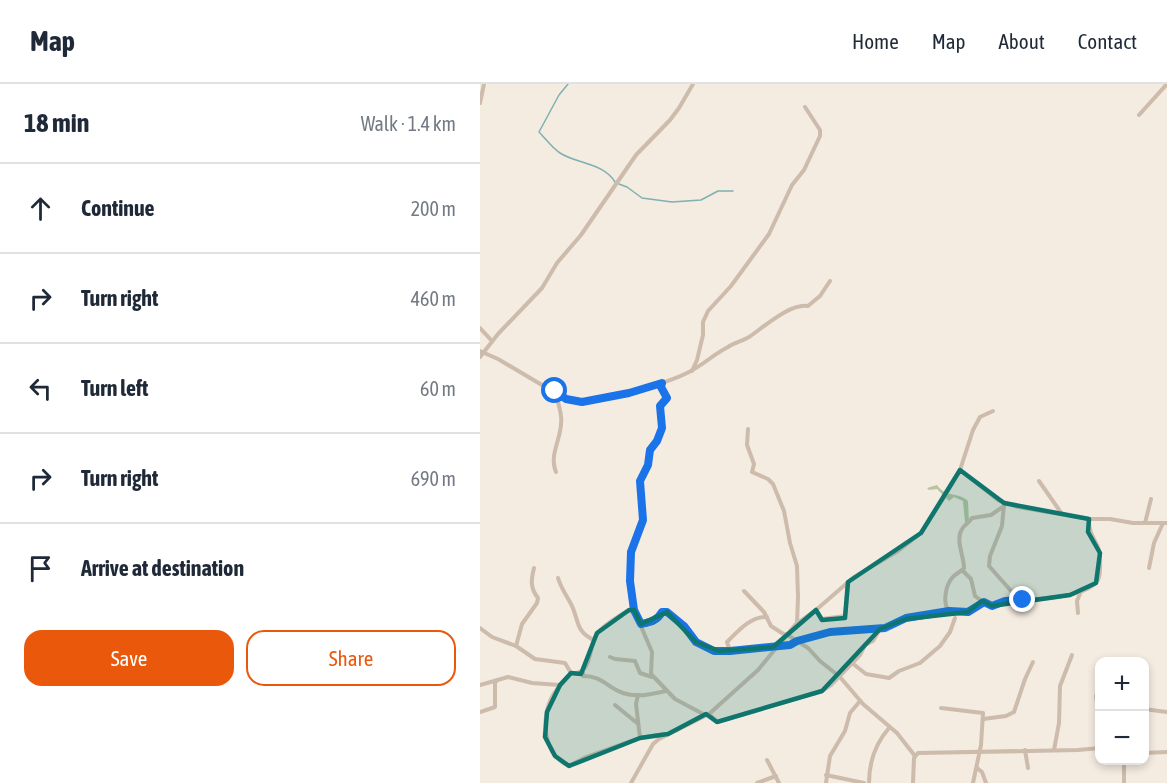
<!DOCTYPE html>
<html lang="en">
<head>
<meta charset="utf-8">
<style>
  body { margin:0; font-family:"Asap Condensed",sans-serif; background:#f6f6f7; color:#1f2937 }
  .controls { position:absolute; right:18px; bottom:18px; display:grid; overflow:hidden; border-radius:12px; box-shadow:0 3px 9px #0003 }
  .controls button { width:54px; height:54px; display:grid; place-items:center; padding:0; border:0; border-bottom:2px solid #e0e1e3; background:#fff; color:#1f2937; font:30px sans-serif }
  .stop { position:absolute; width:18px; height:18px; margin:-14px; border:4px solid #1a73e8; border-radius:50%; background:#fff }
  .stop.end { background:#1a73e8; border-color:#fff; box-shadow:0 2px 6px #0008 }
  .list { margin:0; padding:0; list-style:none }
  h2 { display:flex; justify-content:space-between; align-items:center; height:78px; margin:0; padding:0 24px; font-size:26px }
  h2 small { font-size:20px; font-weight:400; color:#747a83 }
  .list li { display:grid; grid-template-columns:39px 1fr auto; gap:18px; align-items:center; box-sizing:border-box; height:90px; padding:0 24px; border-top:2px solid #e0e1e3 }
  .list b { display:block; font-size:22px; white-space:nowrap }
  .list em { font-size:20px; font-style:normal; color:#747a83 }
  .actions { display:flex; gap:12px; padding:18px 24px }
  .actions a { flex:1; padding:14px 0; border:2px solid #ea580c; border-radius:18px; text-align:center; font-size:21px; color:#ea580c }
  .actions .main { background:#ea580c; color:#fff }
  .icon { flex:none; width:33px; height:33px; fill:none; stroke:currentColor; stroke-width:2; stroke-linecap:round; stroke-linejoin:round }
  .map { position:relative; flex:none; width:687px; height:699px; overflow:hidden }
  header { display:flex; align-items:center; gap:36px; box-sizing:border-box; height:84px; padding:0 30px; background:#fff; border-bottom:2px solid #e0e1e3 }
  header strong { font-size:28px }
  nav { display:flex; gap:33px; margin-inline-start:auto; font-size:21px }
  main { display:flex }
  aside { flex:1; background:#fff }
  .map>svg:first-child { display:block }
</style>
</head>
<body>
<header>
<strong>Map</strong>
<nav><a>Home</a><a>Map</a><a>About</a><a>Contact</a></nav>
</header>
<main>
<aside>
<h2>18 min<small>Walk · 1.4 km</small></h2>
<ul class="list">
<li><svg class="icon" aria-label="ahead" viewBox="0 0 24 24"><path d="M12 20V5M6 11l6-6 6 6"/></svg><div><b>Continue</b></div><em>200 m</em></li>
<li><svg class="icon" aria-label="right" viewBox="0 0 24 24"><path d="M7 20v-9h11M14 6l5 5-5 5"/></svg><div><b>Turn right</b></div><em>460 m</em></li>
<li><svg class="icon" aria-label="left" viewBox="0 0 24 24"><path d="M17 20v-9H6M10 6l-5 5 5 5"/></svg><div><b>Turn left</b></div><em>60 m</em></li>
<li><svg class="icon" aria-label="right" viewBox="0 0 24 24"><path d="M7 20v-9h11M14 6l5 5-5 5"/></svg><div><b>Turn right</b></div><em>690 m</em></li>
<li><svg class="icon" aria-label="arrive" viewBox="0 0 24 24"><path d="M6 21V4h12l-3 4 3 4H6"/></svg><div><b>Arrive at destination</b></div></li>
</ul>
<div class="actions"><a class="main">Save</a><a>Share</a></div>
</aside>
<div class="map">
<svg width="687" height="699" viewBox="0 0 687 699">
  <rect width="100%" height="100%" fill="#f4ebe1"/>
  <!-- green -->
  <path fill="#b8c4a0" d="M 457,401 C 467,415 477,407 488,417 L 489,439 L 485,438 L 483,417 L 474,413 L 469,417 L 457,405 L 449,406 L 447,404 Z"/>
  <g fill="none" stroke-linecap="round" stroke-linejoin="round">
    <!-- stream -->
    <g stroke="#7fb0b2" stroke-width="1.5">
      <path d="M 88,0 L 79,11 L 59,48 C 65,54 72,64 80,69 C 97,80 124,79 135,98"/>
      <polyline points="139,100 147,103 162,114 192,118 221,116 238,107 253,107"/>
    </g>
    <!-- minor -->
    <g stroke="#cdbbac" stroke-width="4">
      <polyline points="0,19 4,0"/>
      <polyline points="659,31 687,0"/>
      <polyline points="0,244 12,257"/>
      <path d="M 0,267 L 18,275 L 89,317 C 111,322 188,299 209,288 C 223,281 234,270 248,263 C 254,259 262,257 269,253 C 284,243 310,219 328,222 L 340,212 L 350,197"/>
      <polyline points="0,273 18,250 62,204 77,179 101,151 156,71 190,36 199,24 213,0"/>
      <polyline points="212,287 217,276 223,251 223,238 228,227 251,202 289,150 312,101 324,86 340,52 340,46 325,23"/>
      <polyline points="182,299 181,303 187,314 180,322 182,344 180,350 170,366 168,381 160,397 163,436 152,462 150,487 154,526 172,568 171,590 195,615 225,631"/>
      <path d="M 76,308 C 77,316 80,324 81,332 C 84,352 68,369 76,388"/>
      <polyline points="268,345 267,361 274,380 272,388 288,395 293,400 304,427 310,459 317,482 318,513 317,539"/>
      <polyline points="480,386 493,346 500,333 513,327"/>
      <polyline points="559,397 582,430"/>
      <polyline points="524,420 522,442 510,472 509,482 539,516"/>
      <polyline points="665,439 671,415"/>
      <polyline points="669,484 674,459 683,439"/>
      <polyline points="483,487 491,495 495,512 503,518"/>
      <path d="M 78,494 C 81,504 86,511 91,520 C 99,535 95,548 114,556"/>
      <polyline points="264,507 284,528 291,542 305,551"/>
      <polyline points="336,526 342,535 365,532 368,499"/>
      <path d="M 469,527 C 462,519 466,501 472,494 C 476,489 481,488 484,484 C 484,472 475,456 482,445 C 485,440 489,439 492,434 L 511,431 L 524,422"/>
      <polyline points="598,529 597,517 601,507"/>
      <path d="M 161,540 L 178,535 L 182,528 L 187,528 L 204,542 L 216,558 L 234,567 L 250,567 L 310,561 C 338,547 370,547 400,545"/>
      <path d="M 0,544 L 12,553 L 36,562 L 55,575 L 85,579 L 91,589 C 86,597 78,602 73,611 C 60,633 63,671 89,682 L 104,674 L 160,654 L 184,650"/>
      <polyline points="306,550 328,564 340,577 360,593 383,620 417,649 435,672"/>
      <path d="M 36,562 L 42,540 L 57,519 L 58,514 C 50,504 51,496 54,484"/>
      <path d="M 250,567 L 247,558 C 258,547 271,532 287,533"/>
      <polyline points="130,573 135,575 155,577 160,589 172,593"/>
      <polyline points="372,579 386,590 409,594 419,587 440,579 460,562 470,548 475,534"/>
      <path d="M 103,588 L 103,592 C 123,592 126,603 143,609 C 157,614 172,610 186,607"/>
      <path d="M 91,589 C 111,592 109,566 115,553 C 119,544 145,526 154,526"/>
      <polyline points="0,601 28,593 52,599 80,601"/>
      <polyline points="619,605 616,612 620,642"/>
      <polyline points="158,611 156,620 160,654"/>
      <polyline points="135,621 157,639"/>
      <polyline points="461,624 503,629 501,661 493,699"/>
      <polyline points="664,625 687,628"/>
      <polyline points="0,628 15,623 15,599 17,596"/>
      <path d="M 229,630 L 237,638 L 342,607 L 351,601 L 380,571 L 385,561 L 393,557 L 400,545 L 408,544 L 426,535 L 469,527 L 488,528 L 504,518 L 512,522 C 516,520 521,517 525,517 C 545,515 606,516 618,496 C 621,490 620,480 620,474 C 621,459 608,454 609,435"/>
      <polyline points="503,635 526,632 534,628 545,595 553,578"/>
      <polyline points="545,666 548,684"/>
      <polyline points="574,666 579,639 580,602 592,571"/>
      <polyline points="664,669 687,668"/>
      <polyline points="287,676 299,699"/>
      <polyline points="497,684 502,688 506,699"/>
      <polyline points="346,691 384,699"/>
      <polyline points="151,699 173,660 179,655 229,630 278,586 315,541 336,526 374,493 418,467 441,449 463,415 480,386 518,416 538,423 609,435 630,435 653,439 687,439"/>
      <polyline points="277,699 296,692"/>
      <polyline points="346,699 350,672 365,647 370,629 380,617"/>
      <path d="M 389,699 C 389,679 396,659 409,644"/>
      <polyline points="433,699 434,674 438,669 598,666 620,664"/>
      <polyline points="644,699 644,676"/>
    </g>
  </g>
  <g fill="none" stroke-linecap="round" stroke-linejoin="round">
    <!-- route -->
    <path stroke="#1a73e8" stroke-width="8" d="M 75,307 L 86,315 L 102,318 L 149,309 L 182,299 L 181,303 L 187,314 L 180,322 L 182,344 L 177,357 L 170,366 L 168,381 L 160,397 L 163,436 L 151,468 L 150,497 L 154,526 L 161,540 C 170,538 177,537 182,528 L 187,528 L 204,542 L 216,558 L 234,567 L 250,567 L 310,561 L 317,557 L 350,548 L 405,544 L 426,534 L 469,527 L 488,528 L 504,518 L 512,522 L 525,517 L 543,516"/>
  </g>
  <!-- marked area -->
  <path fill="#0f766e" fill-opacity="0.2" stroke="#0f766e" stroke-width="4.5" stroke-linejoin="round" d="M 480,386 L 524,419 L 609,435 L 608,448 L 620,469 L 616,499 L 590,511 L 512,522 L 502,517 L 488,528 L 426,535 L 400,545 L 342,607 L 237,638 L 226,630 L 188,650 L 160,654 L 89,682 L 75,672 L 65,653 L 67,628 L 80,601 L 91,589 L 101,590 L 117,549 L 149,526 L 154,526 L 161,540 L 187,528 L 216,558 L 239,567 L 293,563 L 336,526 L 342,536 L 365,534 L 368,498 L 441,449 Z"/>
</svg>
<div class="controls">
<button>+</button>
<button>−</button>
</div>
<div class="stop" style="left:75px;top:307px"></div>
<div class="stop end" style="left:543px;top:516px"></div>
</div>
</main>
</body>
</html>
